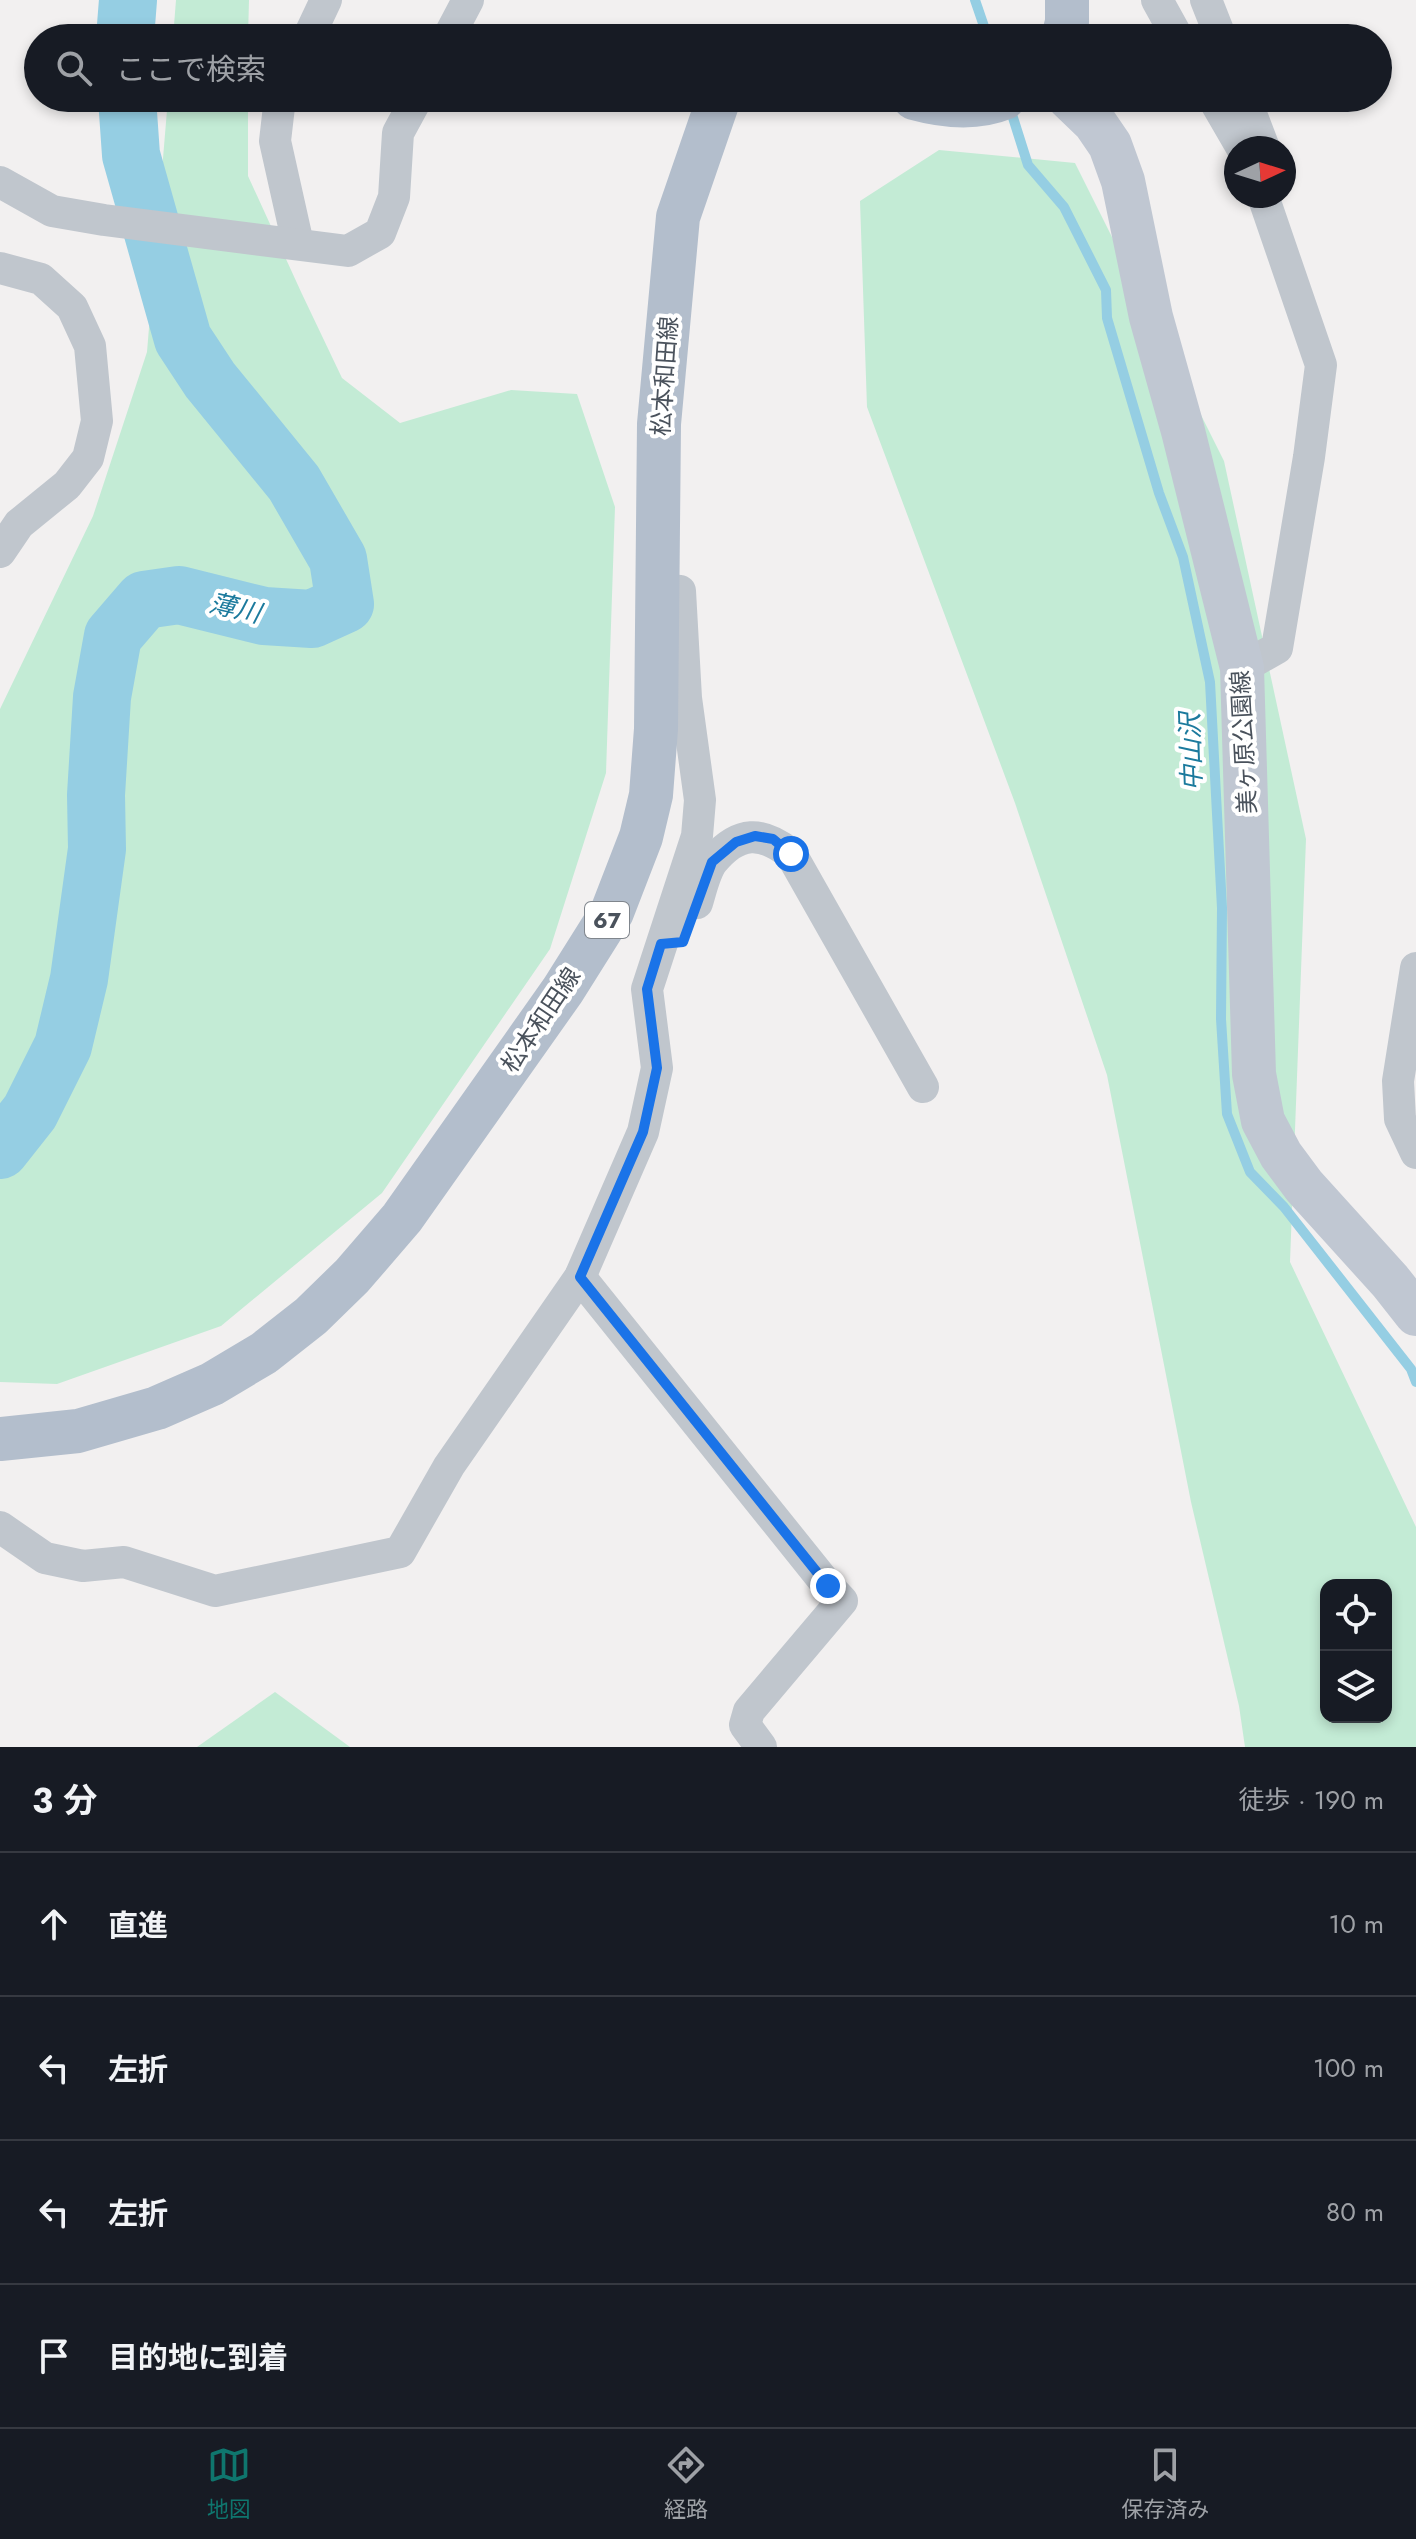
<!DOCTYPE html>
<html lang="ja">
<head>
<meta charset="utf-8">
<style>
  body { margin:0; font-family:Jost,"Noto Sans JP",sans-serif; background:#242831; color:#f1f3f6 }
  .controls { position:absolute; right:24px; bottom:24px; display:grid; overflow:hidden; border-radius:16px; box-shadow:0 4px 12px #0003 }
  .controls button { width:72px; height:72px; display:grid; place-items:center; padding:0; border:0; border-bottom:2px solid #363941; background:#171b24; color:#f1f3f6; font:40px sans-serif }
  .compass { position:absolute; left:1224px; top:136px; width:72px; height:72px; border-radius:50%; background:#171b24; box-shadow:0 4px 12px #0003; rotate:86deg }
  .stop { position:absolute; width:24px; height:24px; margin:-18px; border:6px solid #1a73e8; border-radius:50%; background:#fff }
  .stop.end { background:#1a73e8; border-color:#fff; box-shadow:0 2px 8px #0008 }
  .list { margin:0; padding:0; list-style:none }
  h2 { display:flex; justify-content:space-between; align-items:center; height:104px; margin:0; padding:0 32px; font-size:34px }
  h2 small { font-size:26px; font-weight:400; color:#9ea1a6 }
  .list li { display:grid; grid-template-columns:52px 1fr auto; gap:24px; align-items:center; box-sizing:border-box; height:144px; padding:0 32px; border-top:2px solid #363941 }
  .list b { display:block; font-size:30px; white-space:nowrap }
  .list em { font-size:26px; font-style:normal; color:#9ea1a6 }
  .icon { flex:none; width:44px; height:44px; fill:none; stroke:currentColor; stroke-width:2; stroke-linecap:round; stroke-linejoin:round }
  .map { position:relative; flex:none; width:1416px; height:1747px; overflow:hidden }
  .search { position:absolute; background:#171b24; box-shadow:0 4px 12px #0003; left:24px; right:24px; top:24px; height:88px; display:flex; align-items:center; gap:20px; box-sizing:border-box; padding:0 28px; border-radius:44px; color:#9ea1a6; font-size:30px }
  .sheet { height:680px; background:#171b24 }
  nav { display:flex; justify-content:space-around; align-items:center; box-sizing:border-box; height:112px; border-top:2px solid #363941; background:#171b24; font-size:22px; color:#9ea1a6 }
  nav a { display:grid; justify-items:center; gap:4px }
  nav .on { color:#0f766e }
  .map>svg:first-child { display:block }
</style>
</head>
<body>
<div class="map">
<svg width="1416" height="1747" viewBox="0 0 1416 1747">
  <rect width="100%" height="100%" fill="#f2f0f0"/>
  <!-- green -->
  <g fill="#c3ebd5" fill-rule="evenodd">
    <polygon points="176,0 249,0 248,38 173,38"/>
    <polygon points="168,98 248,98 248,176 302,294 342,378 400,423 511,390 577,394 615,507 606,773 550,949 382,1193 221,1326 57,1384 0,1382 0,709 93,516 147,352"/>
    <path d="M 939,150 L 1075,163 L 1224,461 L 1306,839 L 1290,1262 L 1416,1527 L 1416,1747 L 1245,1747 L 1239,1706 L 1191,1502 L 1107,1075 L 1015,803 L 867,407 L 860,201 ZM 1326,1585 L 1386,1585 L 1386,1717 L 1326,1717 Z"/>
    <polygon points="275,1692 350,1747 197,1747"/>
  </g>
  <g fill="none" stroke-linecap="round" stroke-linejoin="round">
    <!-- stream -->
    <g stroke="#95cee3" stroke-width="10">
      <polyline points="975,0 988,38"/>
      <polyline points="1009,105 1028,165 1064,207 1106,290 1107,318 1159,493 1183,557 1210,682 1222,908 1221,1019 1227,1114 1250,1172 1284,1207 1411,1369 1416,1382"/>
    </g>
    <!-- river -->
    <g stroke="#95cee3" stroke-width="58">
      <polyline points="125,38 128,0"/>
      <polyline points="0,1150 30,1112 63,1046 79,979 97,849 96,795 102,697 113,636 144,600 179,595 264,616 312,619 345,604 338,559 294,483 210,380 183,339 131,155 127,98"/>
    </g>
    <!-- street -->
    <g stroke="#c0c6cd" stroke-width="32">
      <polyline points="1157,0 1178,38"/>
      <polyline points="1206,0 1221,38"/>
      <polyline points="308,38 326,0"/>
      <polyline points="448,38 468,0"/>
      <polyline points="280,98 275,141 298,244"/>
      <polyline points="1213,98 1242,148"/>
      <polyline points="1245,98 1264,148"/>
      <polyline points="0,182 52,211 104,220 348,251 380,233 394,197 398,133 417,98"/>
      <polyline points="0,268 41,279 72,307 90,346 97,421 88,458 67,485 19,524 0,552"/>
      <polyline points="1242,668 1277,648 1309,457 1321,365 1263,196"/>
      <path d="M 697,903 C 701,890 705,871 713,861 C 739,830 762,831 791,854 L 923,1087"/>
      <polyline points="1416,968 1398,1081 1400,1119 1416,1153"/>
      <polyline points="580,1277 828,1586 842,1601 749,1711 745,1725 761,1747"/>
      <polyline points="0,1527 45,1558 83,1566 124,1562 215,1591 400,1552 449,1466 580,1277 643,1132 657,1068 647,989 697,836 700,800 686,698 680,591 656,589"/>
    </g>
    <!-- secondary -->
    <polyline stroke="#c0c7d2" stroke-width="44" points="1069,98 1095,123 1110,145 1123,181 1151,317 1183,431 1242,668 1254,1074 1263,1121 1281,1155 1304,1186 1390,1281 1416,1314"/>
    <!-- primary -->
    <g stroke="#b3becc" stroke-width="44">
      <polyline points="1063,38 1067,22 1067,0"/>
      <path d="M 914,98 C 943,106 975,110 1004,98"/>
      <polyline points="0,1439 78,1431 157,1408 212,1384 264,1353 311,1316 352,1276 402,1218 563,990 612,912 641,837 651,795 656,729 659,424 678,217 719,98"/>
    </g>
  </g>
  <g fill="none" stroke-linecap="round" stroke-linejoin="round">
    <!-- route -->
    <polyline stroke="#1a73e8" stroke-width="10" points="791,854 773,839 755,836 736,842 712,862 683,942 661,944 647,989 657,1068 643,1132 580,1277 828,1586"/>
  </g>
  <g text-anchor="middle" stroke-width="8" stroke-linejoin="round" paint-order="stroke">
    <!-- shield labels -->
    <rect fill="#fff" stroke="#80868d" stroke-width="2" x="585" y="902" width="44" height="36" rx="6"/>
    <g font-size="22" font-weight="bold" fill="#4a525c">
      <text x="607" y="928">67</text>
    </g>
    <!-- street labels -->
    <g font-size="24" fill="#4a525c" stroke="#fff">
      <text transform="translate(665 376) rotate(-86)" y="8">松本和田線</text>
      <text transform="translate(1244 742) rotate(-93)" y="8">美ヶ原公園線</text>
      <text transform="translate(541 1020) rotate(-56)" y="8">松本和田線</text>
    </g>
    <!-- water labels -->
    <g font-size="26" font-style="italic" fill="#1b7a9d" stroke="#fff">
      <text transform="translate(235 608) rotate(13)" y="9">薄川</text>
      <text transform="translate(1191 752) rotate(-92)" y="9">中山沢</text>
    </g>
  </g>
</svg>
<div class="controls">
<button><svg class="icon" aria-label="locate" viewBox="0 0 24 24"><circle cx="12" cy="12" r="6"/><path d="M12 2v4M12 18v4M2 12h4M18 12h4"/></svg></button>
<button><svg class="icon" aria-label="layers" viewBox="0 0 24 24"><path d="M12 4l9 5-9 5-9-5zM3 14l9 5 9-5"/></svg></button>
</div>
<svg class="compass" viewBox="-18 -18 36 36"><path d="M0-13l5 13h-10z" fill="#e53935"/><path d="M0 13l5-13h-10z" fill="#9ea1a6"/></svg>
<div class="stop" style="left:791px;top:854px"></div>
<div class="stop end" style="left:828px;top:1586px"></div>
<div class="search"><svg class="icon" aria-label="search" viewBox="0 0 24 24"><circle cx="10" cy="10" r="6"/><path d="M15 15l6 6"/></svg>ここで検索</div>
</div>
<section class="sheet">
<h2>3 分<small>徒歩 · 190 m</small></h2>
<ul class="list">
<li><svg class="icon" aria-label="ahead" viewBox="0 0 24 24"><path d="M12 20V5M6 11l6-6 6 6"/></svg><div><b>直進</b></div><em>10 m</em></li>
<li><svg class="icon" aria-label="left" viewBox="0 0 24 24"><path d="M17 20v-9H6M10 6l-5 5 5 5"/></svg><div><b>左折</b></div><em>100 m</em></li>
<li><svg class="icon" aria-label="left" viewBox="0 0 24 24"><path d="M17 20v-9H6M10 6l-5 5 5 5"/></svg><div><b>左折</b></div><em>80 m</em></li>
<li><svg class="icon" aria-label="arrive" viewBox="0 0 24 24"><path d="M6 21V4h12l-3 4 3 4H6"/></svg><div><b>目的地に到着</b></div></li>
</ul>
</section>
<nav>
<a class="on"><svg class="icon" aria-label="map" viewBox="0 0 24 24"><path d="M3 6l6-2 6 2 6-2v14l-6 2-6-2-6 2zM9 4v14M15 6v14"/></svg>地図</a>
<a><svg class="icon" aria-label="directions" viewBox="0 0 24 24"><path d="M12 3l9 9-9 9-9-9zM9 14v-3h6M13 9l2 2-2 2"/></svg>経路</a>
<a><svg class="icon" aria-label="saved" viewBox="0 0 24 24"><path d="M7 4h10v16l-5-4-5 4z"/></svg>保存済み</a>
</nav>
</body>
</html>
